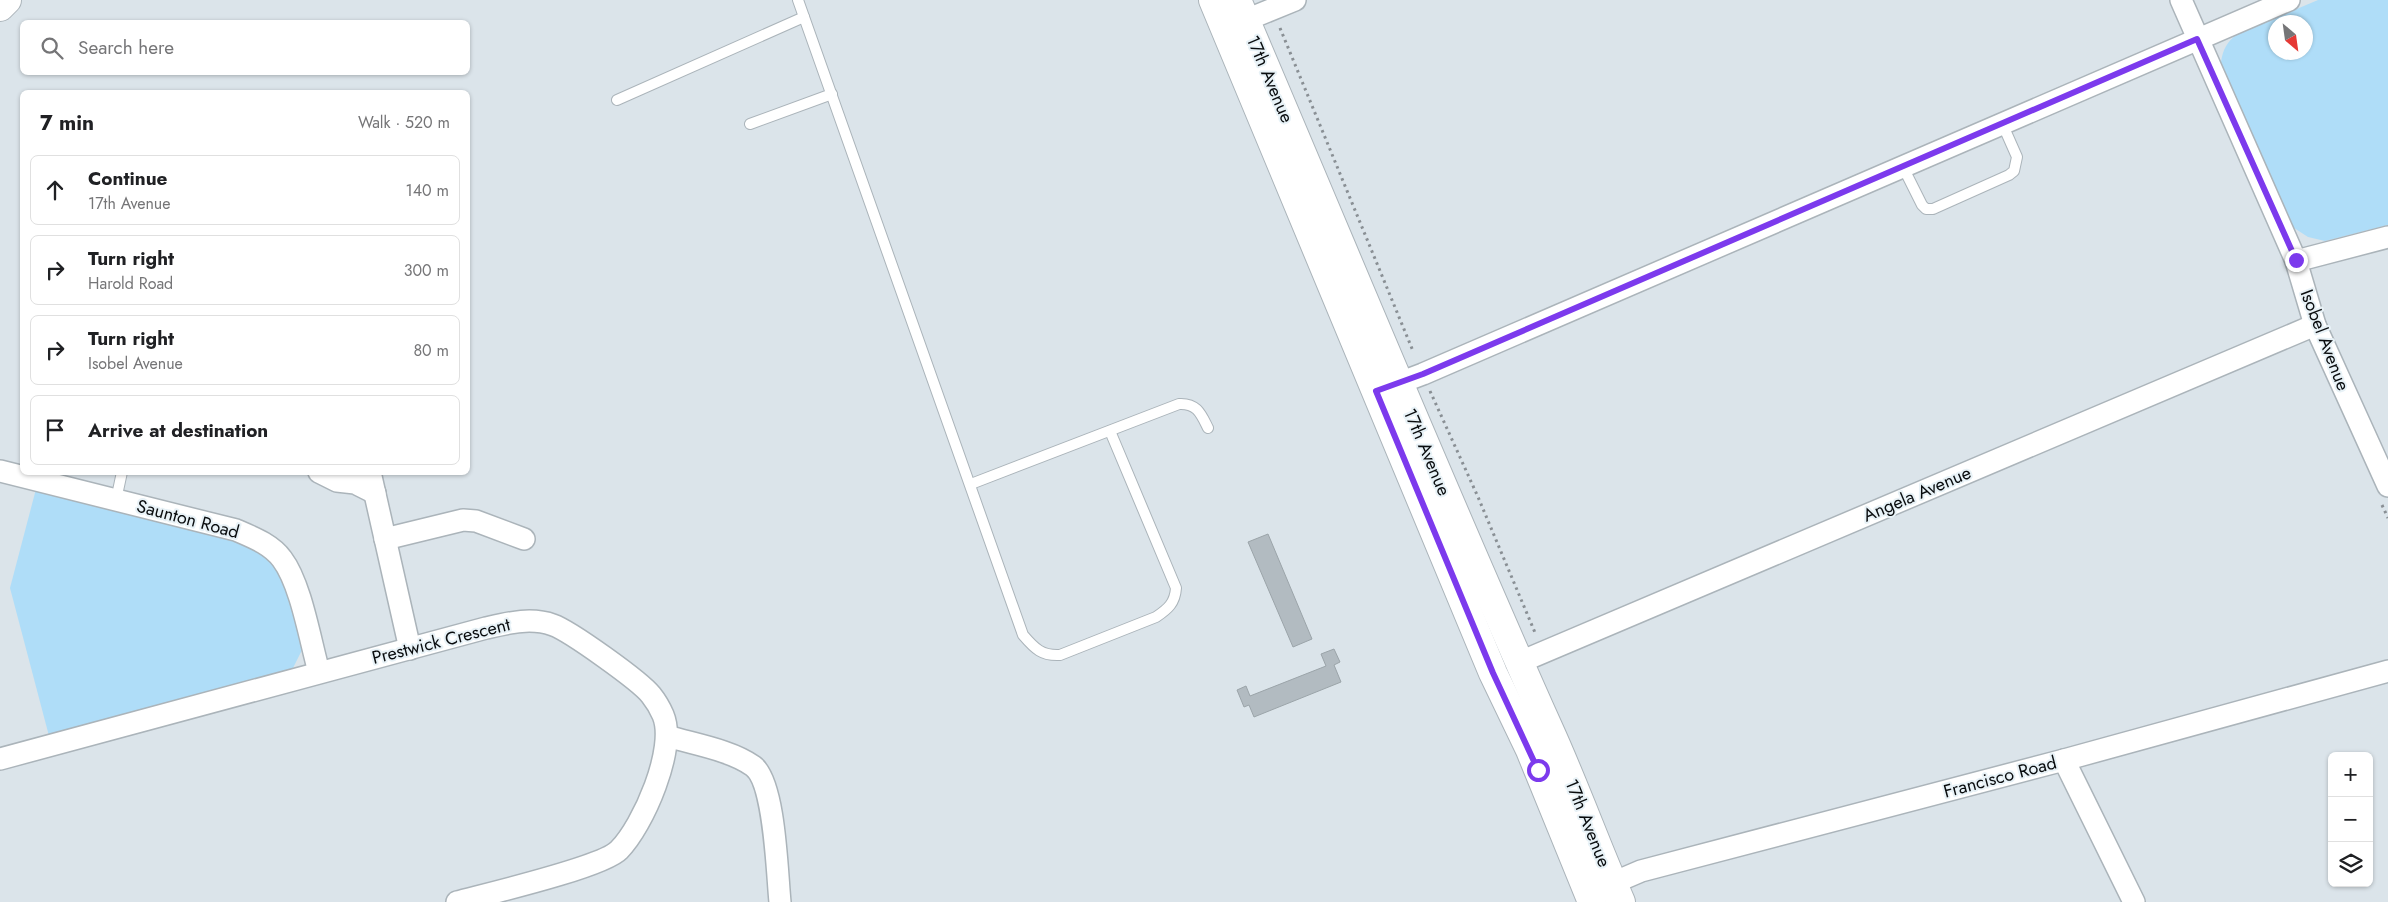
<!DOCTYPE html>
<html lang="en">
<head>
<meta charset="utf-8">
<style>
  body { margin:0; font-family:Jost,sans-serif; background:#f2f2f2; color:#202124 }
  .controls { position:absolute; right:15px; bottom:15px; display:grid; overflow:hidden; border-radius:8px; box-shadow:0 1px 4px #0004 }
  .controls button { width:45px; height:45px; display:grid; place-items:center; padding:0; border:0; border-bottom:1px solid #e0e0e0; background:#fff; color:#202124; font:25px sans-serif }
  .compass { position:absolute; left:2268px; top:15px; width:45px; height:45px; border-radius:50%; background:#fff; box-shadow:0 1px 4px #0004; rotate:151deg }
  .stop { position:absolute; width:15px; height:15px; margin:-11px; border:4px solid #7c3aed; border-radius:50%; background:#fff }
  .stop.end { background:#7c3aed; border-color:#fff; box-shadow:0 1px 5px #0008 }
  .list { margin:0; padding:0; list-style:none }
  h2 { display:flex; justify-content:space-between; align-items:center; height:65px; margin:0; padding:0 20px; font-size:21px }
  h2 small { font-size:16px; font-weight:400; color:#757577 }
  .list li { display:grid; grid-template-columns:32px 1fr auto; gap:15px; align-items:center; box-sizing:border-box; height:70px; margin:0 10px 10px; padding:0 10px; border:1px solid #e0e0e0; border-radius:8px }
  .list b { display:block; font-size:19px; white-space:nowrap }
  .list p { margin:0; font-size:16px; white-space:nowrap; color:#757577 }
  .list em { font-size:16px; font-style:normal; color:#757577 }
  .icon { flex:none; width:28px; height:28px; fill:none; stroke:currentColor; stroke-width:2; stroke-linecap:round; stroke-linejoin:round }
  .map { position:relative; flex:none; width:2388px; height:902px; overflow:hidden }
  .search { position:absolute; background:#fff; box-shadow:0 1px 4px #0004; left:20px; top:20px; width:450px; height:55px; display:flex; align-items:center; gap:12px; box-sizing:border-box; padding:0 18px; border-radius:8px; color:#757577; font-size:19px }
  .panel { position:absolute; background:#fff; box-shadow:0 1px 4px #0004; left:20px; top:90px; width:450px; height:385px; border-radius:8px }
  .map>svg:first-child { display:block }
</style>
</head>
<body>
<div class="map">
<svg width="2388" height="902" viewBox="0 0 2388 902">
  <rect width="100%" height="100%" fill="#dbe4ea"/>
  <!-- green -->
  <g fill="#afddf8" fill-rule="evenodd">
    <path d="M 2318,0 L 2388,0 L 2388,225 L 2325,241 L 2308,237 L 2291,226 L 2221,62 C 2223,49 2227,42 2237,34 ZM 2276,22 L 2306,22 L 2306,52 L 2276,52 Z"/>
    <polygon points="36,489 242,538 279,568 304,646 292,670 49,736 10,588"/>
  </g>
  <!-- building -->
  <g fill="#b2bbc1" stroke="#9ba4a9">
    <polygon points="1268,534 1312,639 1293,647 1248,542"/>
    <polygon points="1334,649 1340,662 1334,665 1341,682 1254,717 1249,705 1244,707 1237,690 1246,686 1250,696 1326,666 1321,654"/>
  </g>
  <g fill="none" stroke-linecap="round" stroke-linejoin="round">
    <defs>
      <g id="lane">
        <path d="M 798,0 L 1023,635 C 1035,649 1042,656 1060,655 L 1156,617 C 1168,609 1175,603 1176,588 L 1110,431"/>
        <polyline points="617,100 804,17"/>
        <polyline points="750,124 832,94"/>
        <polyline points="1903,167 1922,205 1926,209 1933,209 2009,175 2014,171 2017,157 2002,123"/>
        <path d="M 971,484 L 1179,404 C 1197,403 1201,414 1208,428"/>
        <polyline points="116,500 122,472"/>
      </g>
      <g id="street">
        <polyline points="2181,0 2296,261 2315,325 2388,486"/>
        <polyline points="1246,20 1295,0"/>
        <polyline points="2296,261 2388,237"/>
        <polyline points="1386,388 1423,374 2289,0"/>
        <path d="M 0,471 L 236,530 C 252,537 271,544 282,559 C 301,584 310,640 319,672"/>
        <polyline points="319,472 337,481 355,483 375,493"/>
        <polyline points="370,472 410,649"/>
        <polyline points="385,539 463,520 476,521 524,539"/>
        <polyline points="1518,663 2315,325"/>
        <path d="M 667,736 C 693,744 731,750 753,766 C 775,782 777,873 780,902"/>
        <path d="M 0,759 L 486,628 C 508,623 531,617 553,625 C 570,631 640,681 651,695 C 655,700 660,708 663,715 C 677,748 643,826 619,850 C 603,867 487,894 457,902"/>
        <polyline points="2064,760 2134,902"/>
        <polyline points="1613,883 1641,871 2064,760 2388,671"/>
      </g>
      <g id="primary">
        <polyline points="1213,0 1493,673 1530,750 1592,902"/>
        <path d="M 1237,0 C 1341,243 1441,488 1549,729 C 1575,786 1596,845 1621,902"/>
        <polyline points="0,7 7,0"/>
      </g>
    </defs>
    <!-- lane casing -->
    <use href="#lane" stroke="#abb4ba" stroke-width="12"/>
    <!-- street casing -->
    <use href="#street" stroke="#abb4ba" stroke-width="24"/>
    <!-- primary casing -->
    <use href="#primary" stroke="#abb4ba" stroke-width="30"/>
    <!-- path -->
    <g stroke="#898f94" stroke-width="3" stroke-dasharray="2.5 4" stroke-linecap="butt">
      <polyline points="1280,28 1413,351"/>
      <polyline points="1430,391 1478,497 1536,635"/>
      <polyline points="2382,505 2388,518"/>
    </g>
    <!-- lane -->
    <use href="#lane" stroke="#fff" stroke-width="10"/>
    <!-- street -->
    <use href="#street" stroke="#fff" stroke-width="21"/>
    <!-- primary -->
    <use href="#primary" stroke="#fff" stroke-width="28"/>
  </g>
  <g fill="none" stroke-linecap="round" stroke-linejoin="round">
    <!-- route -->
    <polyline stroke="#7c3aed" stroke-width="6" points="1538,770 1493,673 1376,391 1423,374 2197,39 2296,260"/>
  </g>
  <g text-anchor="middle" stroke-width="4" stroke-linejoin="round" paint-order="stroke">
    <!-- street labels -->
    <g font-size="18" fill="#090c0e" stroke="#e8f2f7">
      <text transform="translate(1270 79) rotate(67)" y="6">17th Avenue</text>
      <text transform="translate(2325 340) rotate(69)" y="6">Isobel Avenue</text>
      <text transform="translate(1427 452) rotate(67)" y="6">17th Avenue</text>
      <text transform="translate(1917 494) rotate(-23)" y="6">Angela Avenue</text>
      <text transform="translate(188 519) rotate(15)" y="6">Saunton Road</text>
      <text transform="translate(441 641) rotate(-14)" y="6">Prestwick Crescent</text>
      <text transform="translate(2000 777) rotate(-15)" y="6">Francisco Road</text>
      <text transform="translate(1588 823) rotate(68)" y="6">17th Avenue</text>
    </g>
  </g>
</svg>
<div class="controls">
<button>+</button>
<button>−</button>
<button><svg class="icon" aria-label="layers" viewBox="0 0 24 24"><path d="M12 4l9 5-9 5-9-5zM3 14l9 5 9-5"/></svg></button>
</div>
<svg class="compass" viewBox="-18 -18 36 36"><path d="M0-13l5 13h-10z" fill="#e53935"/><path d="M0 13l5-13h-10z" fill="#757577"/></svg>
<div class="stop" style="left:1538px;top:770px"></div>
<div class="stop end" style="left:2296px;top:260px"></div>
<div class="search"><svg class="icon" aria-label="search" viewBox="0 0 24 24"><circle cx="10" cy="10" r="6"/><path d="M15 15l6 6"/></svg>Search here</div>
<section class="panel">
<h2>7 min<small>Walk · 520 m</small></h2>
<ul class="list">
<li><svg class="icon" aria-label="ahead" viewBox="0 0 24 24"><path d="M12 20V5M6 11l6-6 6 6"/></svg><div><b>Continue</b><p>17th Avenue</p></div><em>140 m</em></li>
<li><svg class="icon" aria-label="right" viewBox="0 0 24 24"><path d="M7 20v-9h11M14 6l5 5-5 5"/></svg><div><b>Turn right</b><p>Harold Road</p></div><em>300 m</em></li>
<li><svg class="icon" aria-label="right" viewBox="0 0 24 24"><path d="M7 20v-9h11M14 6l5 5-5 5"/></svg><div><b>Turn right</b><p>Isobel Avenue</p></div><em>80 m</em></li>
<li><svg class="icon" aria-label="arrive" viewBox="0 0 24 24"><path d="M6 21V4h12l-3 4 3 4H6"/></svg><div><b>Arrive at destination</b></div></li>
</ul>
</section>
</div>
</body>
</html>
